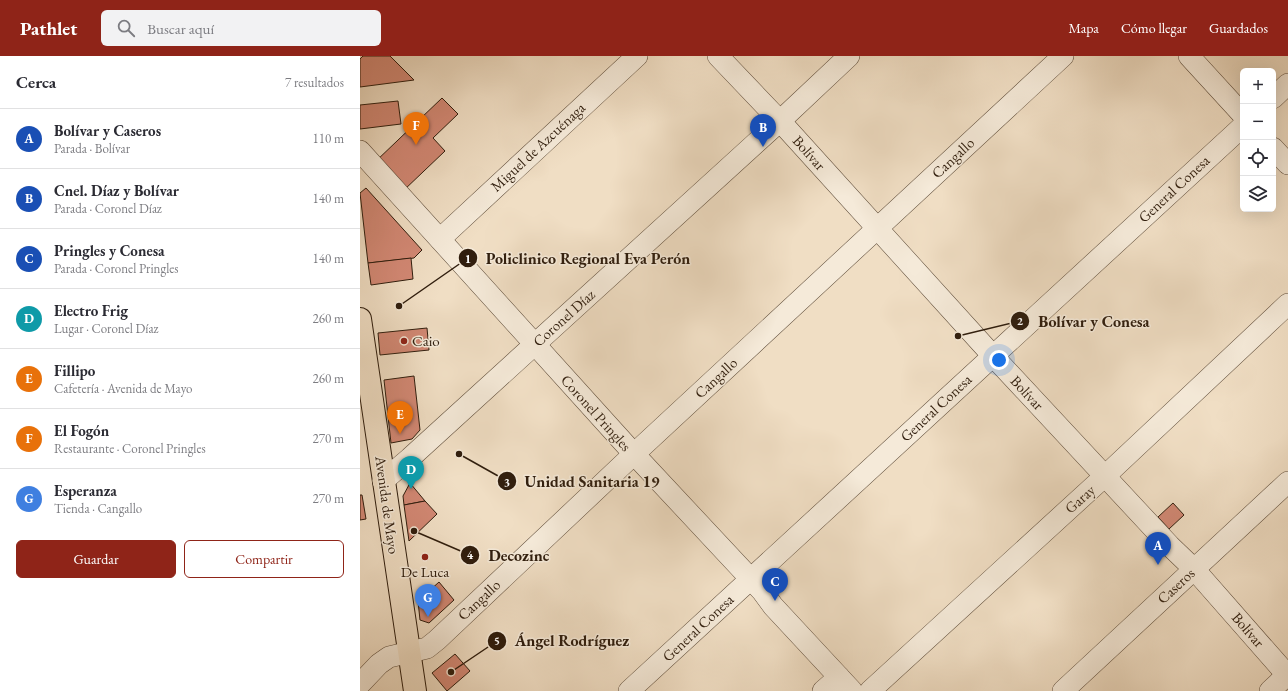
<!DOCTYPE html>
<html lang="es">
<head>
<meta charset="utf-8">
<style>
  body { margin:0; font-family:"EB Garamond",serif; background:#f2f2f3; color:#2b2b33 }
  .controls { position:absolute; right:12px; top:12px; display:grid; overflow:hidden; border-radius:6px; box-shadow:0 4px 16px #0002 }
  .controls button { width:36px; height:36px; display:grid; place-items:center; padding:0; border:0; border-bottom:1px solid #e1e1e2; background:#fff; color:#2b2b33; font:20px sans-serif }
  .you { position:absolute; left:639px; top:304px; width:14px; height:14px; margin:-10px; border:3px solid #fff; border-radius:50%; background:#1a73e8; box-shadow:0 0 0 6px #1a73e833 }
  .badge { display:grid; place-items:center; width:26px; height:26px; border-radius:50%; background:#8f2418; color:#fff; font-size:13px; font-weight:700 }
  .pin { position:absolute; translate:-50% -33px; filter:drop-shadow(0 1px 2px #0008) }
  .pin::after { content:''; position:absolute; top:21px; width:14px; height:12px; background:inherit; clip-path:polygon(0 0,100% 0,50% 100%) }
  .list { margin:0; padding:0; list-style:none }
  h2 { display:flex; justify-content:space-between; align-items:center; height:52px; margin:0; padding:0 16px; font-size:17px }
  h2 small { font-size:13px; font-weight:400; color:#7c7c81 }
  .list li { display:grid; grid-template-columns:26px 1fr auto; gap:12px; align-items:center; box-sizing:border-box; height:60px; padding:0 16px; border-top:1px solid #e1e1e2 }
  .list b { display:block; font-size:15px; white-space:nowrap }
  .list p { margin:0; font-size:13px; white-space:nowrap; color:#7c7c81 }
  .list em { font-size:13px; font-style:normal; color:#7c7c81 }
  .actions { display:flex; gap:8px; padding:12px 16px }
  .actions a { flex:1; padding:9px 0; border:1px solid #8f2418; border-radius:6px; text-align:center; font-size:14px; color:#8f2418 }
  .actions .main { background:#8f2418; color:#fff }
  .icon { flex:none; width:22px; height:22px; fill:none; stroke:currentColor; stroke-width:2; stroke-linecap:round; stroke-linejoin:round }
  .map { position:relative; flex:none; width:928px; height:635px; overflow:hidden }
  header { display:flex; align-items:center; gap:24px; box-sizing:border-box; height:56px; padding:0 20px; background:#8f2418; color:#fff }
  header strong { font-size:19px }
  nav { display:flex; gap:22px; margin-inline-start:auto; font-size:14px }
  .search { width:280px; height:36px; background:#f2f2f3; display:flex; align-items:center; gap:10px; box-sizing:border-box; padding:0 14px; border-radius:6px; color:#7c7c81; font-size:15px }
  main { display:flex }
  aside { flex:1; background:#fff }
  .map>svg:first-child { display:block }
</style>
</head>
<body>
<header>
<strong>Pathlet</strong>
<div class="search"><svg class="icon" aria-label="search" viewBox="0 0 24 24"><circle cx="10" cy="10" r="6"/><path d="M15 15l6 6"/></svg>Buscar aquí</div>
<nav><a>Mapa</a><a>Cómo llegar</a><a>Guardados</a></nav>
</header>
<main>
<aside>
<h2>Cerca<small>7 resultados</small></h2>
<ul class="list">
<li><span class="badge" style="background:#1a4fb4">A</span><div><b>Bolívar y Caseros</b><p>Parada · Bolívar</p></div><em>110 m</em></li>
<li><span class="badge" style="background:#1a4fb4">B</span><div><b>Cnel. Díaz y Bolívar</b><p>Parada · Coronel Díaz</p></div><em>140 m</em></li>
<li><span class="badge" style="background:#1a4fb4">C</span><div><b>Pringles y Conesa</b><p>Parada · Coronel Pringles</p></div><em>140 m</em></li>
<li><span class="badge" style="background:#0f9aa8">D</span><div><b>Electro Frig</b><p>Lugar · Coronel Díaz</p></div><em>260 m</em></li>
<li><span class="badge" style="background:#e8710a">E</span><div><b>Fillipo</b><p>Cafetería · Avenida de Mayo</p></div><em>260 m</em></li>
<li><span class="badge" style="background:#e8710a">F</span><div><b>El Fogón</b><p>Restaurante · Coronel Pringles</p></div><em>270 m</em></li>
<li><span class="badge" style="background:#3f7fe0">G</span><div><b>Esperanza</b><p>Tienda · Cangallo</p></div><em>270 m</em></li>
</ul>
<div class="actions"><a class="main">Guardar</a><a>Compartir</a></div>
</aside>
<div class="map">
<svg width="928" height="635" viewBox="0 0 928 635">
  <rect width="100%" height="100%" fill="#f0dec4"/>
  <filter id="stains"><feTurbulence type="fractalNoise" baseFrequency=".005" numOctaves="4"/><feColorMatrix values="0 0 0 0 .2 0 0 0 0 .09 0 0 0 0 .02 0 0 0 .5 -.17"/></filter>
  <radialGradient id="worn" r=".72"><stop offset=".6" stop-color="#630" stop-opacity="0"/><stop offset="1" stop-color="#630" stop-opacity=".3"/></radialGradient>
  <!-- building -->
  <g fill="#d28874" stroke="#301e0e">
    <polygon points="3,0 30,0 54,24 0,31 0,3"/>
    <polygon points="82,42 98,58 73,82 85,95 43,135 15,106"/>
    <polygon points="38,45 41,68 0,73 0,49"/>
    <polygon points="6,132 62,194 54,202 8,207 0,137"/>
    <polygon points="51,202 53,223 11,229 8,207"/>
    <polygon points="67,272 69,294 20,299 18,277"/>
    <polygon points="54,320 60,374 52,383 31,387 24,324"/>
    <polygon points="50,427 65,445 44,449 43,440"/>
    <polygon points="0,439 2,439 6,463 0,464"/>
    <polygon points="65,445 77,458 49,485 44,449"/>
    <polygon points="813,447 824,459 809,473 798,461"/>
    <polygon points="79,526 94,544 69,567 60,564 58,545"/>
    <polygon points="95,598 110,615 87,635 72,617"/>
  </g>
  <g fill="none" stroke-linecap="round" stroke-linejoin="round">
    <defs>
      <g id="minor">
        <polyline points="358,0 420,65 633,300 810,490 834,513 928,620"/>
        <polyline points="829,0 883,59"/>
        <polyline points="913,42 928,28"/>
        <polyline points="913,92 928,108"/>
        <polyline points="0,95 274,398 402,535 413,550 492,635"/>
        <polyline points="80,183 277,0"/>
        <polyline points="23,425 50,402 420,65 489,0"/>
        <polyline points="0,628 19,608 29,601 67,592 77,584 274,398 703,0"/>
        <polyline points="269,635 883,70"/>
        <polyline points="463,635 479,621"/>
        <polyline points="510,635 745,420 928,248"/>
        <polyline points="703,635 928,426"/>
        <polyline points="910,635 928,618"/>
      </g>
      <polyline id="major" points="0,263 55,635"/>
    </defs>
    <!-- minor casing -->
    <use href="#minor" stroke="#604e3c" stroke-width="22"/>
    <!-- major casing -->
    <use href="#major" stroke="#301e0e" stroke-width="24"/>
    <!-- minor -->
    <use href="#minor" stroke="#f5ead9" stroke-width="21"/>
    <!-- major -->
    <use href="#major" stroke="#f0dec4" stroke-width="22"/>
  </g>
  <!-- markers -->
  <g fill="#8f2418" stroke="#f5ead9" stroke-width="1.5">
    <circle cx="44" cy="285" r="4"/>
    <circle cx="65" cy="501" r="4"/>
  </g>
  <g text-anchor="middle" stroke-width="3" stroke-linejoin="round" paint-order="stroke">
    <!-- street labels -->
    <g font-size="15" fill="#301e0e" stroke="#f5ead9">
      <text transform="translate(178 91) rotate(-43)" y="5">Miguel de Azcuénaga</text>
      <text transform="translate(449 97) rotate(48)" y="5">Bolívar</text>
      <text transform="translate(593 102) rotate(-43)" y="5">Cangallo</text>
      <text transform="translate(814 133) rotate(-43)" y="5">General Conesa</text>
      <text transform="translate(204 262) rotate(-42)" y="5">Coronel Díaz</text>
      <text transform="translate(356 322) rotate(-43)" y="5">Cangallo</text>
      <text transform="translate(667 337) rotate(47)" y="5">Bolívar</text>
      <text transform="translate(576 352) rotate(-43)" y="5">General Conesa</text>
      <text transform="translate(236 357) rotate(48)" y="5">Coronel Pringles</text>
      <text transform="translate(720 443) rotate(-42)" y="5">Garay</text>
      <text transform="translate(27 449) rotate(82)" y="5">Avenida de Mayo</text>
      <text transform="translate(816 530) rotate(-43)" y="5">Caseros</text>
      <text transform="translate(119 544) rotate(-43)" y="5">Cangallo</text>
      <text transform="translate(338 572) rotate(-43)" y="5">General Conesa</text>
      <text transform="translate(888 574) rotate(49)" y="5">Bolívar</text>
    </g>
    <!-- poi labels -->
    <g font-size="15" fill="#301e0e" stroke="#f5ead9" text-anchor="start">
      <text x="52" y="290">Caio</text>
      <text x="65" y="521" text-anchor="middle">De Luca</text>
    </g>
  </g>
  <!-- callouts -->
  <path fill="none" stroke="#301e0e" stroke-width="1.5" d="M39 250L108 202M598 280L660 265M99 398L147 425M54 475L110 499M91 616L137 585"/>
  <g fill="#301e0e" stroke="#f5ead9" stroke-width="1.5">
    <circle cx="39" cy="250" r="4"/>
    <circle cx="598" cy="280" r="4"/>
    <circle cx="99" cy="398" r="4"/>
    <circle cx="54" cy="475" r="4"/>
    <circle cx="91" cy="616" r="4"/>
    <circle cx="108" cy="202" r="10"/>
    <circle cx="660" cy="265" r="10"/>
    <circle cx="147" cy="425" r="10"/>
    <circle cx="110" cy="499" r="10"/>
    <circle cx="137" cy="585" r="10"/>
  </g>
  <g font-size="12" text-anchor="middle" font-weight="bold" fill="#fff">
    <text x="108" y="207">1</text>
    <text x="660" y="269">2</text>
    <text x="147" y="430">3</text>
    <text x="110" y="503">4</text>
    <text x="137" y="589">5</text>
  </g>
  <g font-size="16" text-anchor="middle" font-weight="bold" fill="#301e0e" stroke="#f5ead9" stroke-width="3" stroke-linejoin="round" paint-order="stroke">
    <text x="228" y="208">Policlinico Regional Eva Perón</text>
    <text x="734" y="271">Bolívar y Conesa</text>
    <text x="232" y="431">Unidad Sanitaria 19</text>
    <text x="159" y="505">Decozinc</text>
    <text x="212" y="590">Ángel Rodríguez</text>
  </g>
  <rect width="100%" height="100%" filter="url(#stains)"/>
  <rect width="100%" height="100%" fill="url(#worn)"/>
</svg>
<div class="controls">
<button>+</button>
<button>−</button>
<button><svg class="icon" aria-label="locate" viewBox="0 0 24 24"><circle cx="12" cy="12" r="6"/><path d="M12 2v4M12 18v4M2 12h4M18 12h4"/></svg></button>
<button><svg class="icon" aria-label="layers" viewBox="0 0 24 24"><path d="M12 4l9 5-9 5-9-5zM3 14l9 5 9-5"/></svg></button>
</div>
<div class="you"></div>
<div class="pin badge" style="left:798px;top:509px;background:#1a4fb4">A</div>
<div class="pin badge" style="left:403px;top:91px;background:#1a4fb4">B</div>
<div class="pin badge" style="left:415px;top:545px;background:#1a4fb4">C</div>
<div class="pin badge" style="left:51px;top:433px;background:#0f9aa8">D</div>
<div class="pin badge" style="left:40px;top:378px;background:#e8710a">E</div>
<div class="pin badge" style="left:56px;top:89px;background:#e8710a">F</div>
<div class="pin badge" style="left:68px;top:561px;background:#3f7fe0">G</div>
</div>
</main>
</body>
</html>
